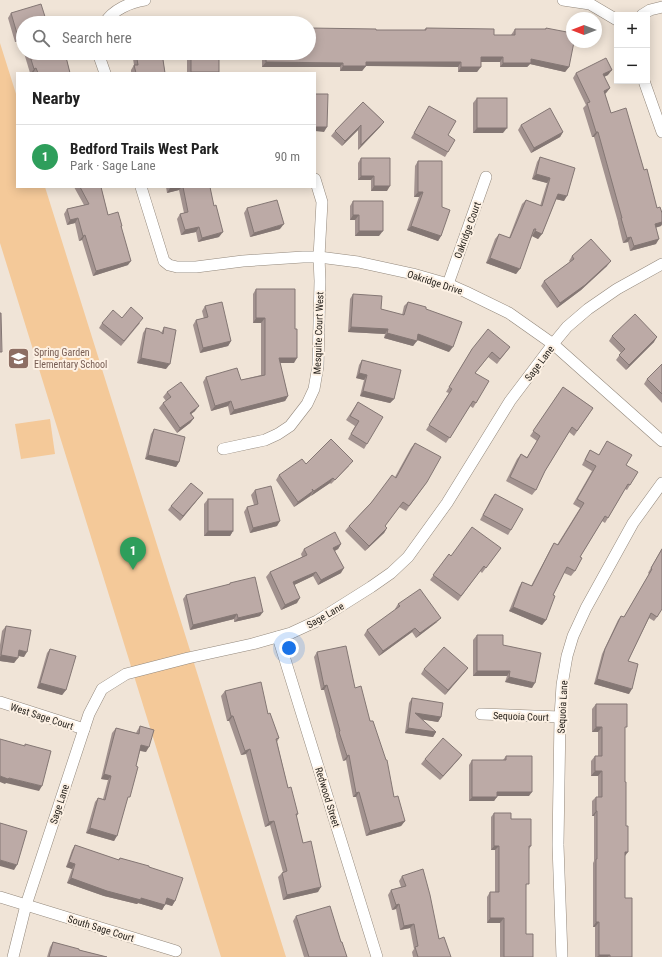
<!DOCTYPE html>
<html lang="en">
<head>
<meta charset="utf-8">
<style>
  body { margin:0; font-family:"Roboto Condensed",sans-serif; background:#f6f6f6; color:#222 }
  .controls { position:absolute; right:12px; top:12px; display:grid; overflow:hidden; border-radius:0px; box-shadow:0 2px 10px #0003 }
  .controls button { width:36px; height:36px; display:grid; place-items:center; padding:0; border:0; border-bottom:1px solid #e0e0e0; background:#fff; color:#222; font:20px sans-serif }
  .compass { position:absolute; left:566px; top:12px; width:36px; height:36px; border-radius:50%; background:#fff; box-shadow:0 2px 10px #0003; rotate:270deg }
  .you { position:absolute; left:289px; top:648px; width:14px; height:14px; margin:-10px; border:3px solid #fff; border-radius:50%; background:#1a73e8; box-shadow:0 0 0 6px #1a73e833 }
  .badge { display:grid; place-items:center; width:26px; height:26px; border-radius:50%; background:#0b8043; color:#fff; font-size:13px; font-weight:700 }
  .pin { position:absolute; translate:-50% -33px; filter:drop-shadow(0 1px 2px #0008) }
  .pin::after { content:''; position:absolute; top:21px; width:14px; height:12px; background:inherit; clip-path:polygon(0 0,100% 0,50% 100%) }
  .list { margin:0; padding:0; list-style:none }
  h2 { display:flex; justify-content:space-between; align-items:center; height:52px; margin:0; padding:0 16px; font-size:17px }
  h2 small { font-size:13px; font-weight:400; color:#767676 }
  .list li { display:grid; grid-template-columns:26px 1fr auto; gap:12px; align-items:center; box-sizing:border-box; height:64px; padding:0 16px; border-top:1px solid #e0e0e0 }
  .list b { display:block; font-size:15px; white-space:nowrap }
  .list p { margin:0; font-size:13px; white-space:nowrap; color:#767676 }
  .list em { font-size:13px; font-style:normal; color:#767676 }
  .icon { flex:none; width:22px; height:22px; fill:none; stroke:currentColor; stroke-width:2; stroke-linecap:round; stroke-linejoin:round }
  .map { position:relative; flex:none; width:662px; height:957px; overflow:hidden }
  .search { position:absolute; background:#fff; box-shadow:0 2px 10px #0003; left:16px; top:16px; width:300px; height:44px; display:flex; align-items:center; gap:10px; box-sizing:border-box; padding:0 14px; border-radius:22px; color:#767676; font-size:15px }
  .panel { position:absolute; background:#fff; box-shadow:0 2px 10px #0003; left:16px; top:72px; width:300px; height:116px; border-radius:0px }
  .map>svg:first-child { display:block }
</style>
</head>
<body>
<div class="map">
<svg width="662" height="957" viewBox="0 0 662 957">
  <rect width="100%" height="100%" fill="#f0e4d7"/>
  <!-- green -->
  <g fill="#f4c999">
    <polygon points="0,43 17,97 17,187 45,187 286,957 221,957 0,243"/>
    <polygon points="50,419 55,454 21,459 15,424"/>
  </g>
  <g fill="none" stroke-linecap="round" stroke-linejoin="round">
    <defs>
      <g id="minor">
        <polyline points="563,0 590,4 617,20"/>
        <polyline points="642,15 650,10 662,7"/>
        <path d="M 105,23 C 112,10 131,2 145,0"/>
        <polyline points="98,53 105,73"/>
        <polyline points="644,81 662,132"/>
        <polyline points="141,187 164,261 169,265 177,267 196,267 243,261 303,257 319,257 358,262 413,274 448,284 466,292 509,313 553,344 662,441"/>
        <polyline points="448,284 486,177"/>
        <polyline points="223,449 265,440 278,434 290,426 307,404 314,389 318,366 320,281 319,257 322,202 315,179"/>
        <polyline points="278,637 377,957"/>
        <polyline points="0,702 84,729"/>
        <polyline points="481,714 560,717"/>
        <polyline points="0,897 176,951"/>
        <polyline points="13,957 26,905 89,714 102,689 126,674 188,658 252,644 291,633 317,621 371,587 391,573 408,557 447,503 510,401 553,344 567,327 588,309 617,289 662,264"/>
        <polyline points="562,957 558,845 560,717 562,685 567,656 573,636 586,608 633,523 662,483"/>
      </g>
    </defs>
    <!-- minor casing -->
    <use href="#minor" stroke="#93887c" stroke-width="12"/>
    <!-- minor -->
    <use href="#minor" stroke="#fff" stroke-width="11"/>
  </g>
  <!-- wall -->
  <g fill="#a2928f">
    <polygon points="11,13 23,23 23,48 21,40 15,42 8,18"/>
    <polygon points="426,28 494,35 511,35 515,29 545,29 546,28 569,67 565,72 530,64 527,67 500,67 500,62 481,62 477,72 458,72 458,67 422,66 366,66 362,71 340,71 340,67 262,67 262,59 219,59 219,72 218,73 187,73 187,53 309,53 336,29 376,30 424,30"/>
    <polygon points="24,53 65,53 70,73 30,73"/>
    <polygon points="132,53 162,53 165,73 131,73 131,70 134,65"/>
    <polygon points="576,73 608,75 604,77 610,88 606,93 605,94 611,113 644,170 657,208 662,213 662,224 661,226 656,227 656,244 630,251 628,242 623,243 618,223 618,222 594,137 592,137 583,108 586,105 573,78"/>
    <polygon points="477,98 503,133 473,133 473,103"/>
    <polygon points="363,102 384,122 380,127 358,150 358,130 342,146 331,136 335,131"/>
    <polygon points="429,106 448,135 448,152 445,157 411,138"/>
    <polygon points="521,125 563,132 560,137 531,153 518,130"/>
    <polygon points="540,157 564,201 556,199 542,234 538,239 532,236 516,274 486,263 495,239 499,234 509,238 522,204 526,200 540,206 547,183 532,179 537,162"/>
    <polygon points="361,158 387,191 371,191 371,180 358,180 358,163"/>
    <polygon points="418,161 441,236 438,241 407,230 419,197 414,197 415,166"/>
    <polygon points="74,187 101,187 108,215 122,226 121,227 128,265 93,276 82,240 79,241 75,223 67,225 64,214 67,209 84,205"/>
    <polygon points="166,187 210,187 219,237 198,242 196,232 181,235 177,219 180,214 184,213 179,190 167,193"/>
    <polygon points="353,201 379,236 355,236 355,220 350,220 350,206"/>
    <polygon points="247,208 280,229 250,237 244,213"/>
    <polygon points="572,256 607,266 581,290 557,308 541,286 544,281 570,262 569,261"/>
    <polygon points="256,289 294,363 280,363 288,396 285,401 230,415 228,406 211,411 203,382 206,377 241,380 261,375 261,323 253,323 253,294"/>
    <polygon points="353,294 381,309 402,315 404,306 408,302 426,309 449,352 417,340 413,346 384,338 385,334 348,332 350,299"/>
    <polygon points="205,306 231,341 228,346 200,353 193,325 196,320 204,319 202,311"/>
    <polygon points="122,318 140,323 121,346 99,328 102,323"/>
    <polygon points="164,327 166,369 137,363 143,333 146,328 161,333"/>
    <polygon points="612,336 654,342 626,370 616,360 621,353 609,341"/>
    <polygon points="510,347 497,364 488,357 475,373 476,403 473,408 470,406 446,443 426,430 449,393 446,392 472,349"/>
    <polygon points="362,360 394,399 390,403 360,396 364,380 356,378 359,365"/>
    <polygon points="662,364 662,403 644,384 647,379"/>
    <polygon points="563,387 593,408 574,436 569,432 545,471 536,490 532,495 506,481 517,459 521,454 527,457 537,441 530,436"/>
    <polygon points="167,392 195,411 191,414 194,418 190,423 177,433 159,408 163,403 166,401 163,397"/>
    <polygon points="358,402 367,444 364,449 348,439 355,426 346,420"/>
    <polygon points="154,429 179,462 176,467 145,459 151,434"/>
    <polygon points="607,441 626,465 630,485 627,490 625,489 605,523 602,521 580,557 575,571 571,576 564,573 553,595 546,620 542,625 509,611 519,587 522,582 531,586 551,548 554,543 557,545 580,508 573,504 592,471 582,465 587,455 590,450 599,455"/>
    <polygon points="415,443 427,482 406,511 399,507 385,526 387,528 384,533 365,551 345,531 349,526 395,477 411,448"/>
    <polygon points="306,464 349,466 331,484 330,483 294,507 276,480 279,475"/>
    <polygon points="255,490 277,526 250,533 244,512 247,507 254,505 251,495"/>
    <polygon points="203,493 180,521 168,510 171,506"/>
    <polygon points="495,494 511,530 508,535 480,520 491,499"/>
    <polygon points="208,499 233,531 230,536 204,536 204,504"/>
    <polygon points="341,544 338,549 335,551 341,573 318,585 313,576 294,585 297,603 281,610 266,577 270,572 302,557 301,554 304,549"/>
    <polygon points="501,548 482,573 480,571 458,601 430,580 449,554 451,556"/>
    <polygon points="662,548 657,617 654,621 649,618 628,661 629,694 594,684 602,654 618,620 621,616 624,617 649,574 648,573"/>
    <polygon points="230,583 260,616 234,622 234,619 190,630 183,599 186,595 229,585"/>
    <polygon points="398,604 437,622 416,638 412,632 379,656 364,635 367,630 396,610 395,609"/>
    <polygon points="6,626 24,657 18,656 14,663 0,661 0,645 2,631"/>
    <polygon points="477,635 503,645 532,688 505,682 507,676 473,676 473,640"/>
    <polygon points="50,649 66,690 62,695 37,688 47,653"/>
    <polygon points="317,652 355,688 370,721 394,797 405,821 401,826 366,836 356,797 353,797 346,760 343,761 336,736 336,735 324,690 321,690 314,657"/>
    <polygon points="468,668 464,673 445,695 421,674 424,669"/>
    <polygon points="225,691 268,714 279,738 277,742 288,788 298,814 296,817 303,843 318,892 283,900 278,877 283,872 270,825 265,827 246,754 241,755 229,721 227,721 221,696"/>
    <polygon points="412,698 441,717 438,722 422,719 436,732 433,737 405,733 409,703"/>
    <polygon points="596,704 625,730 625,898 632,957 595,957 595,927 593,927 593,863 594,861 594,816 592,816 592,801 596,797 598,797 598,776 591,776 591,761 595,756 598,756 598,732 592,732 592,709"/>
    <polygon points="140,726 146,752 140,751 126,802 114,841 86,833 95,802 98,798 103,799 108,780 101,779 112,733 116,728 136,733 137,731"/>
    <polygon points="462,755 458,760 440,780 421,764 425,759"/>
    <polygon points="506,756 529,796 497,796 494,801 469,801 469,765 472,760 503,760"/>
    <polygon points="494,813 511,819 531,846 529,849 526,888 526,934 533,957 500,957 500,923 487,923 487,897 490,892 495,892 495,850 491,850 491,817"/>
    <polygon points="75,845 118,860 120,858 149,867 175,901 172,906 165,904 162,910 138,903 137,904 104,896 67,883 72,869 66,867 72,850"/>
    <polygon points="402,876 439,939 451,957 413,957 412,952 414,949 410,928 400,930 396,909 392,910 388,895 391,890 401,887 399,881"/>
    <polygon points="296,916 341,942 347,957 304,957 293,921"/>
    <polygon points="53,942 79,950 107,957 47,957 50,947"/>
  </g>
  <!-- shaded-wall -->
  <g fill="#847774">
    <polygon points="23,36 23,37 21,40 15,42 18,37"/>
    <polygon points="219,54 266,54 262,59 215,59"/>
    <polygon points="481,57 503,57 500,62 477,62"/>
    <polygon points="531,59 569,67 565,72 530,64 527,67 500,67 503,63"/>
    <polygon points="266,62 343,63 340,67 262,67"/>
    <polygon points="366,62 461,62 458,67 366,66 362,71 340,71 343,66"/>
    <polygon points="461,67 481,67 477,72 458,72"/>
    <polygon points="36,68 33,73 31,73 34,69"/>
    <polygon points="612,70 608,75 599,79 603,74"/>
    <polygon points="191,72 219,72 218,73 190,73"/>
    <polygon points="610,88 606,93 601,96 604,91"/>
    <polygon points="384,122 380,127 358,150 361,145"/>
    <polygon points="361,125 358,130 342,146 345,141"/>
    <polygon points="315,127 327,127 324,132 315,131"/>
    <polygon points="477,128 507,128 503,133 473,133"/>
    <polygon points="563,132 560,137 531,153 534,148"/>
    <polygon points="596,132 598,132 594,137 592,137"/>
    <polygon points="536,174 550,178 547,183 532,179"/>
    <polygon points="361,176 374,176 371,180 358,180"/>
    <polygon points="374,186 390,186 387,191 371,191"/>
    <polygon points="175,187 182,187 179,190 167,193 170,188"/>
    <polygon points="418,192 423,192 419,197 414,197"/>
    <polygon points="558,194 567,196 564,201 555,199"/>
    <polygon points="353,215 359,215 355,220 350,220"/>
    <polygon points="78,218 75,223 67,225 70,220"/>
    <polygon points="662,222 662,224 661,226 652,229 655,224"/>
    <polygon points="284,224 280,229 250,237 254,233"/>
    <polygon points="411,226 441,236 438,241 407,230"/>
    <polygon points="199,227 196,232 181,235 185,230"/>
    <polygon points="359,231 383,231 379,236 355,236"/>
    <polygon points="535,231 542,234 538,239 532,236"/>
    <polygon points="223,232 219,237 198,242 202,238"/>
    <polygon points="85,235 82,240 79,241 83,236"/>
    <polygon points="631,237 628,242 623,243 627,238"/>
    <polygon points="659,239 656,244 630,251 634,246"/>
    <polygon points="490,258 520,269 516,274 486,263"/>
    <polygon points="131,261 128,265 93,276 96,271"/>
    <polygon points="611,261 607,266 581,290 557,308 560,303"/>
    <polygon points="256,318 265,318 261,323 253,323"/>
    <polygon points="351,327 388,329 385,334 348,332"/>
    <polygon points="387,333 417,341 413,346 384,338"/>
    <polygon points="418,334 453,347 449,352 415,339"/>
    <polygon points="657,337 654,342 626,370 629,365"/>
    <polygon points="231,341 228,346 200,353 203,348"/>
    <polygon points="141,358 170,364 166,369 137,363"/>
    <polygon points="279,358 297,358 294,363 276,363"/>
    <polygon points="359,373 367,375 364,380 356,378"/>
    <polygon points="363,391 394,399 390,403 360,396"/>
    <polygon points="288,396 285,401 230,415 234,410"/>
    <polygon points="231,401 228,406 211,411 215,406"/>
    <polygon points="199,406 195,411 186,418 190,413"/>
    <polygon points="194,418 190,423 177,433 180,428"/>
    <polygon points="148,455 179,462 176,467 145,459"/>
    <polygon points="333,478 330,483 311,496 314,491"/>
    <polygon points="313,491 310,496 294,507 298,502"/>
    <polygon points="203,493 199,498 180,521 183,516"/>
    <polygon points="280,521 277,526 250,533 253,528"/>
    <polygon points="387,528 384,533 365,551 369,546"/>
    <polygon points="208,531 233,531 230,536 204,536"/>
    <polygon points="341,544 338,549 330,553 333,548"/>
    <polygon points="344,568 341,573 318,585 321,580"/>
    <polygon points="316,572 313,576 290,587 293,582"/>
    <polygon points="300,598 297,603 281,610 285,605"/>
    <polygon points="513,607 546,620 542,625 509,611"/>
    <polygon points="263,612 260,616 234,622 238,618"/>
    <polygon points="237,614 234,619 190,630 193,625"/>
    <polygon points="441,618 437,622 416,638 420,633"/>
    <polygon points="415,628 412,632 379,656 383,651"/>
    <polygon points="19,650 27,652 24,657 15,655"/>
    <polygon points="1,655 18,658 14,663 0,661 0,657"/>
    <polygon points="468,668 464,673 445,695 448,690"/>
    <polygon points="477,671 510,671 507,676 473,676"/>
    <polygon points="509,677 535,683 532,688 505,682"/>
    <polygon points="597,679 632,689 629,694 594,684"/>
    <polygon points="40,683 66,690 62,695 37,688"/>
    <polygon points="327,685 324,690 321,690 324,686"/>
    <polygon points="415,713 441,717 438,722 412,718"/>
    <polygon points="231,716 233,716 229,721 227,721"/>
    <polygon points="596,727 602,727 598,732 592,732"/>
    <polygon points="408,728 436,732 433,737 405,733"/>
    <polygon points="141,745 149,747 146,752 138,750"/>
    <polygon points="250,749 246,754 241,755 245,751"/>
    <polygon points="349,755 346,760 343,761 347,756"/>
    <polygon points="462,755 458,760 440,780 443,776"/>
    <polygon points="595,771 602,771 598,776 591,776"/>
    <polygon points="104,774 111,776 108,780 101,779"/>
    <polygon points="0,776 9,778 42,786 39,791 6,783 5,784 0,782"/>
    <polygon points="359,792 356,797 353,797 356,793"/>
    <polygon points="497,792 532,792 529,796 494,796"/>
    <polygon points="472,797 497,797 494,801 469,801"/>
    <polygon points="596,811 597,811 594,816 592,816"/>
    <polygon points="274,821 270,825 265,827 269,822"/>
    <polygon points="405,821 401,826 366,836 370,831"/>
    <polygon points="90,828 117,836 114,841 86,833"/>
    <polygon points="494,846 499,846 495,850 491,850"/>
    <polygon points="625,852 628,852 625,856"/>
    <polygon points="0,860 17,865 14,870 0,866"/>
    <polygon points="69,862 75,864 72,869 66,867"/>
    <polygon points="71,878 141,898 165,905 162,910 138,903 137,904 104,896 67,883"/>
    <polygon points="321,887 318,892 283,900 287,895"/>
    <polygon points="167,898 175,901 172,906 163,903"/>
    <polygon points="399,904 396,909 392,910 396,905"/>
    <polygon points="490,918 504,918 500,923 487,923"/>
    <polygon points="596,922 599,922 595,927 593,927"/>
    <polygon points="414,924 410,928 400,930 404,926"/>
    <polygon points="599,955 610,955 608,957 597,957"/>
  </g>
  <!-- building -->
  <g fill="#bcaaa6" stroke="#847774">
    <polygon points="41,4 47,23 23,23 23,36 18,37 11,13"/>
    <polygon points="309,28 376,29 376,30 426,30 426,28 494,29 494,35 515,35 515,29 546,29 546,28 572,33 572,42 574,42 569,67 531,59 531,63 503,63 503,57 481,57 481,67 461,67 461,62 366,62 366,66 343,66 343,63 266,62 266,54 219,54 219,72 191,72 191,53 309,53"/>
    <polygon points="29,53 65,53 70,73 38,73 36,68 34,69"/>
    <polygon points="136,53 162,53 165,73 136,73 134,65 138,65"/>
    <polygon points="606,58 612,70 603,74 610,88 604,91 611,113 626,108 644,170 647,169 657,208 660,207 662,213 662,222 655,224 659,239 634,246 631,237 627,238 621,218 622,218 598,132 596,132 587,103 590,102 576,73"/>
    <polygon points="315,94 328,94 327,127 315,127"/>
    <rect x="477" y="98" width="30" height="30"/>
    <polygon points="363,102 384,122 361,145 361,125 345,141 335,131"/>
    <polygon points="429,106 456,121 448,135 455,140 448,152 414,133"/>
    <polygon points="550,108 563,132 534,148 521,125"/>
    <polygon points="540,157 575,168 567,196 558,194 542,234 535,231 536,229 534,229 520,269 490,258 499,234 510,238 526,200 542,206 550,178 536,174"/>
    <polygon points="361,158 390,158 390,186 374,186 374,176 361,176"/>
    <polygon points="418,161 442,161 442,207 450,210 441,236 411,226 423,192 418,192"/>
    <polygon points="80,187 101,187 108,215 118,212 122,226 121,226 131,261 96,271 85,235 83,236 78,218 70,220 67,209 89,204"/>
    <polygon points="183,187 210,187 214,206 216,205 223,232 202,238 199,227 185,230 180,214 188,212"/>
    <polygon points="277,200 284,224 254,233 247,208"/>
    <polygon points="353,201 383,201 383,231 359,231 359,215 353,215"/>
    <polygon points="591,239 611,261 585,285 560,303 544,281 574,259 572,256"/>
    <polygon points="256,289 295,289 295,329 297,329 297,358 279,358 288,396 234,410 231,401 215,406 206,377 237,368 241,380 265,375 265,318 256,318"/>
    <polygon points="353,294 382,296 381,309 404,315 408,302 426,307 426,309 462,322 453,347 418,334 417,341 387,333 388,329 351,327"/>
    <polygon points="222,302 231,341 203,348 196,320 208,317 205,306"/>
    <polygon points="131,307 143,318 124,341 102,323 113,310 122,318"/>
    <polygon points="0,313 1,313 2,352 0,352"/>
    <polygon points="635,314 657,337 629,365 619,355 625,349 612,336"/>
    <polygon points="164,327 176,330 170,364 141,358 146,328 159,331 163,334"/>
    <polygon points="488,329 510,347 500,359 492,352 475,373 489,381 476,403 473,401 450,438 429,425 452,389 449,387 472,349"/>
    <polygon points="362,360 401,370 394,399 363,391 367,375 359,373"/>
    <polygon points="662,364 662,394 647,379"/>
    <polygon points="181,382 199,406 190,413 194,418 180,428 163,403 171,397 167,392"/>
    <polygon points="563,387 593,408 577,431 572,427 545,471 536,490 510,477 521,454 527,458 540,436 533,431"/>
    <polygon points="358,402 383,417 367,444 351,434 359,421 350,416"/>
    <polygon points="154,429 185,437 179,462 148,455"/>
    <polygon points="331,439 353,461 335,480 333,478 314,491 312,489 313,491 298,502 279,475 302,459 306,464"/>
    <polygon points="607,441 632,455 626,465 638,472 630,485 628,484 608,518 605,516 580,557 582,558 575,571 567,567 553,595 555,596 546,620 513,607 522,582 532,586 554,543 558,545 584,503 577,499 596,466 585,460 590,450 599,455"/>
    <polygon points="415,443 441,457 427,482 409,506 403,502 385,526 387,528 369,546 349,526 371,503 392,475 396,478"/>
    <polygon points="191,483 203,493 183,516 171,506"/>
    <polygon points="271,486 280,521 253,528 247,507 258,504 255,490"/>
    <polygon points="495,494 523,509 511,530 483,515"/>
    <rect x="208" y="499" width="25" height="32"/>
    <polygon points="472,527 501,548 486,568 484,566 461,596 433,575 449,554 451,556"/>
    <polygon points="335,532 341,544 333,548 344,568 321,580 316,572 293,582 300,598 285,605 270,572 307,555 304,549"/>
    <polygon points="662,549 662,609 657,617 651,613 628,661 638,664 632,689 597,679 605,649 621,616 624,617 652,569 651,568"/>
    <polygon points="255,577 263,612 238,618 237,614 193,625 186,595 230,584 230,583"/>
    <polygon points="420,589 441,618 420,633 415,628 383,651 367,630 400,606 398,604"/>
    <polygon points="6,626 31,630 27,652 19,650 18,658 1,655"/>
    <polygon points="477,635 503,635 503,645 541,653 535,683 509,677 510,671 477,671"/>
    <polygon points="346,646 355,688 361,686 370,721 373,721 386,760 387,760 394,797 398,796 405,821 370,831 359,792 356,793 349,755 347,756 339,732 340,731 327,685 324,686 317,652"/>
    <polygon points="444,647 468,668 448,690 424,669"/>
    <polygon points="50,649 76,656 66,690 40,683"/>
    <polygon points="261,682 268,714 270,713 279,738 276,739 288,788 291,787 298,814 296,814 303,843 311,841 321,887 287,895 282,873 287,871 274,821 269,822 250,749 245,751 233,716 231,716 225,691"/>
    <polygon points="412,698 443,703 441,717 415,713 436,732 408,728"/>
    <polygon points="596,704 627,704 627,727 625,727 625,782 626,782 626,826 628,826 628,852 625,852 625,898 632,898 632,957 610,957 610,955 599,955 599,922 596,922 596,859 597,859 597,811 596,811 596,797 602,797 602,771 595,771 595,756 602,756 602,727 596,727"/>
    <polygon points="140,726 154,730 149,747 141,745 136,766 138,767 130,797 128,797 117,836 90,828 98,798 105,800 111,776 104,774 116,728 139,734"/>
    <polygon points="443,738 462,755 443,776 425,759"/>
    <polygon points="0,739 25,746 25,744 51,751 42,786 9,778 8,779 0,776"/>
    <polygon points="506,756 532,756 532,792 497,792 497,797 472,797 472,760 506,760"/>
    <polygon points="494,813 511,813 511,819 531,819 531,846 529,846 529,884 526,884 526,934 533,934 533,957 504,957 504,918 490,918 490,892 499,892 499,846 494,846"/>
    <polygon points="0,823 27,831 17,865 0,860"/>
    <polygon points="75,845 119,860 120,858 149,866 149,867 183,878 175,901 167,898 165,905 141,898 141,900 107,891 71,878 75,864 69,862"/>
    <polygon points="423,869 430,895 439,939 444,937 451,957 418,957 415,947 418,946 414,924 404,926 399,904 396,905 391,890 406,886 402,876"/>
    <polygon points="330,906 341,942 342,942 347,957 309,957 296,916"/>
    <polygon points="53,942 79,949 79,950 107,957 49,957"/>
  </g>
  <!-- icons -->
  <defs>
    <symbol id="school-square" viewBox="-11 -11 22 22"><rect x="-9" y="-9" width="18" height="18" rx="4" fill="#8d6e63" stroke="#fdf1e4"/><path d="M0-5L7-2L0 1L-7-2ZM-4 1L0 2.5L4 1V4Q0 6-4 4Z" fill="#fff"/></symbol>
  </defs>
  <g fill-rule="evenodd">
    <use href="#school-square" x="6" y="346" width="25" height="25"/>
  </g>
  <g text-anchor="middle" stroke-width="4" stroke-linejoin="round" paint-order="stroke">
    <!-- street labels -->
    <g font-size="10" fill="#1f1b16" stroke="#fdf1e4">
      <text transform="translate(467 230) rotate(-70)" y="4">Oakridge Court</text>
      <text transform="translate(435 282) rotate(18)" y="4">Oakridge Drive</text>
      <text transform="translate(318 333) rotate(-88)" y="4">Mesquite Court West</text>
      <text transform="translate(539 363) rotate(-53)" y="4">Sage Lane</text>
      <text transform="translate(325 615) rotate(-30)" y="4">Sage Lane</text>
      <text transform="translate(562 707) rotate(-87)" y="4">Sequoia Lane</text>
      <text transform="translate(42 716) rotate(18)" y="4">West Sage Court</text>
      <text transform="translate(521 716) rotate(2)" y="4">Sequoia Court</text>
      <text transform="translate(328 797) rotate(73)" y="4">Redwood Street</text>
      <text transform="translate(59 804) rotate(-72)" y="4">Sage Lane</text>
      <text transform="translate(101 928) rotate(17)" y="4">South Sage Court</text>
    </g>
    <!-- education labels -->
    <g font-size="10" fill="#785e54" stroke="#fdf1e4" text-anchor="start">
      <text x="34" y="356">Spring Garden<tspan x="34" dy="12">Elementary School</tspan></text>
    </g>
  </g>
</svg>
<div class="controls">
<button>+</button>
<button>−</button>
</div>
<svg class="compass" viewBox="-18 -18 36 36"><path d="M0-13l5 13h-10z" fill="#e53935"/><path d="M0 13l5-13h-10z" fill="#767676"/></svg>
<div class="you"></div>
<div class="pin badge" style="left:133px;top:570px;background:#2e9e5b">1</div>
<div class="search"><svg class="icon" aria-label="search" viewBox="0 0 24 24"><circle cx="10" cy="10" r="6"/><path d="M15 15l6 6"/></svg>Search here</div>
<section class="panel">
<h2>Nearby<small></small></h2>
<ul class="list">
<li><span class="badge" style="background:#2e9e5b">1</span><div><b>Bedford Trails West Park</b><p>Park · Sage Lane</p></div><em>90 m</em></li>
</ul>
</section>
</div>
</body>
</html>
